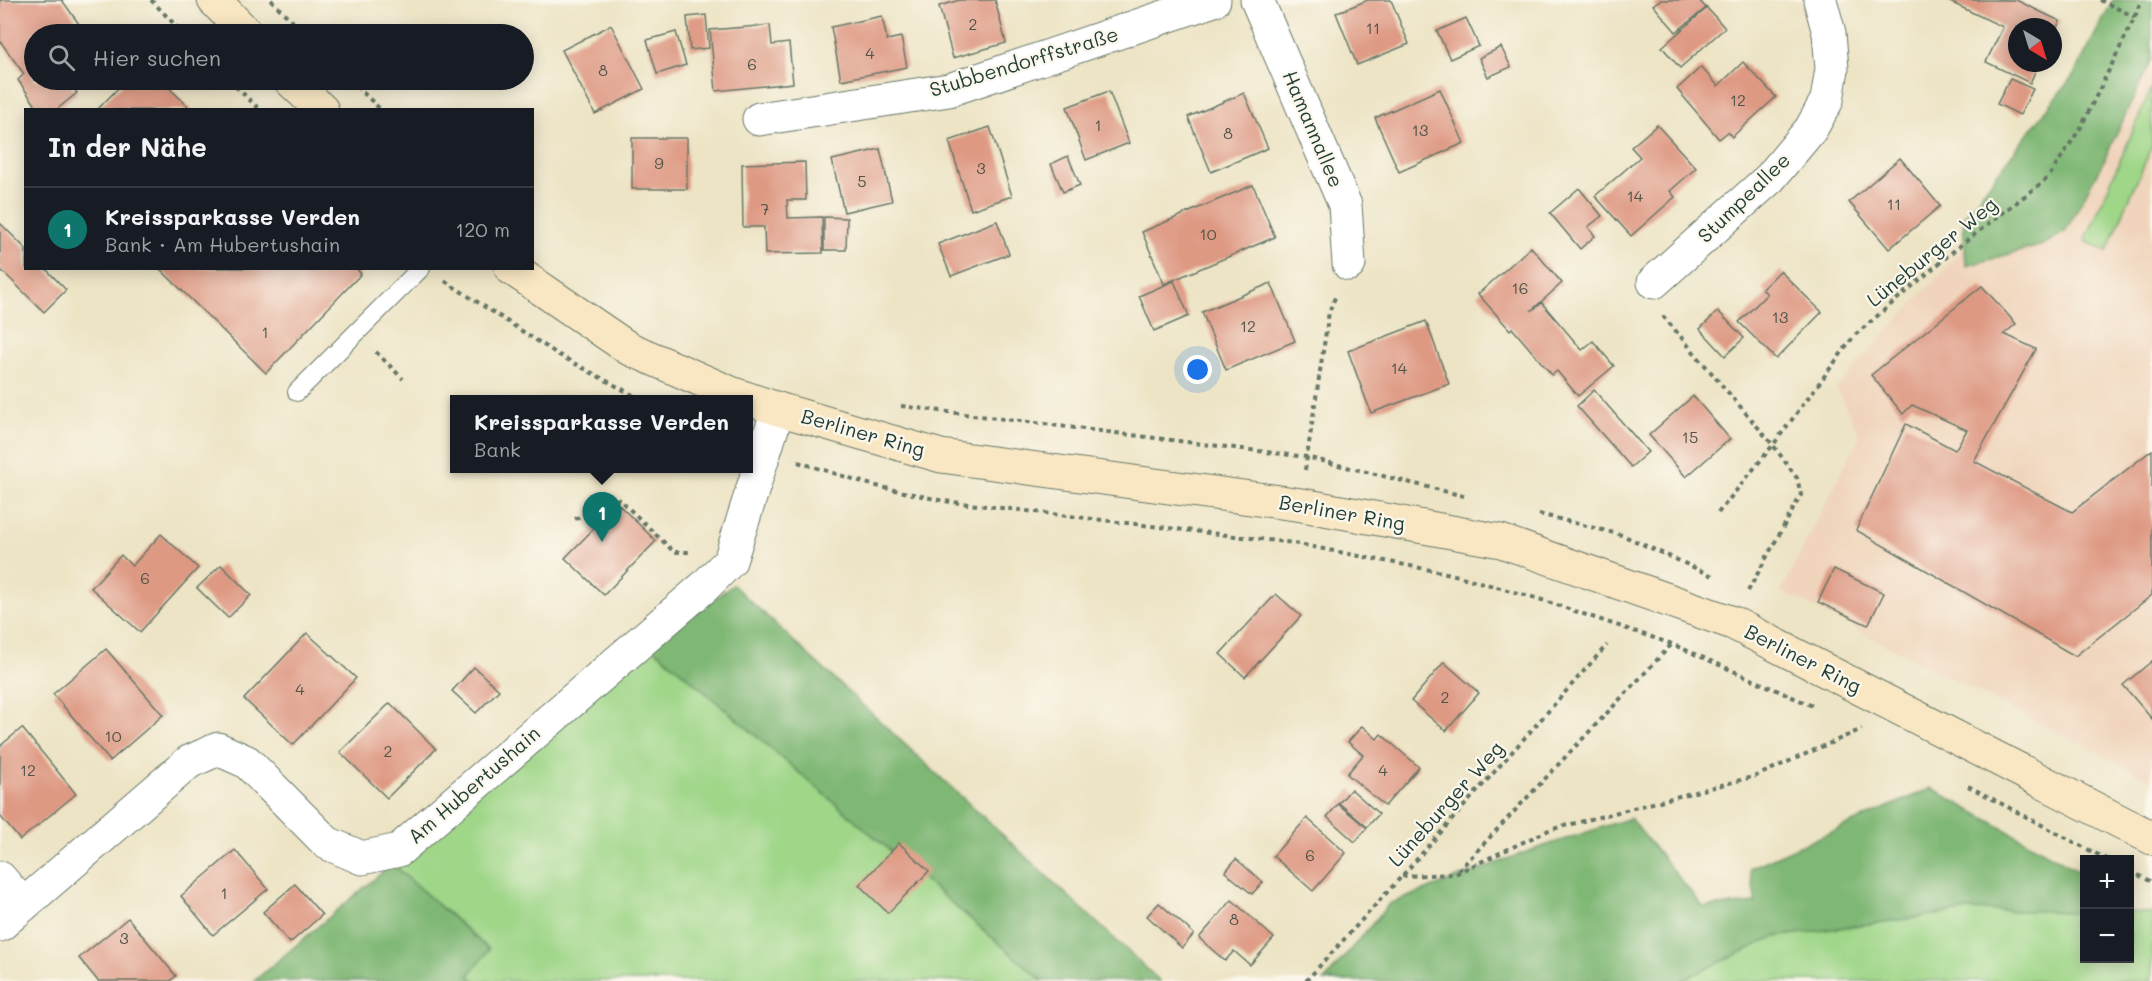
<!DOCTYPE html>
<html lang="de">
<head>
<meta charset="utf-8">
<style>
  body { margin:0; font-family:Mali,sans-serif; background:#20242c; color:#f1f3f6 }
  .controls { position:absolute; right:18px; bottom:18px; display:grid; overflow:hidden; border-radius:0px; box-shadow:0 3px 15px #0003 }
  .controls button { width:54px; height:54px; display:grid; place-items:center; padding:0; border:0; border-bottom:2px solid #363941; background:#171b24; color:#f1f3f6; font:30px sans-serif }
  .compass { position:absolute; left:2008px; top:18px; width:54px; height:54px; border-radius:50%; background:#171b24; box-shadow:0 3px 15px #0003; rotate:142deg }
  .you { position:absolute; left:1198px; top:370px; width:21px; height:21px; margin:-15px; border:4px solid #fff; border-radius:50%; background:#1a73e8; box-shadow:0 0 0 9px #1a73e833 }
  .badge { display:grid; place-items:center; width:39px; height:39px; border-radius:50%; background:#0f766e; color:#fff; font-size:20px; font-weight:700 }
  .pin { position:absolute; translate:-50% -50px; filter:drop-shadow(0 2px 3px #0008) }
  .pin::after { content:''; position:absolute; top:32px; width:21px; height:18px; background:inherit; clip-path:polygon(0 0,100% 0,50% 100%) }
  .popup { position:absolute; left:450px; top:395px; width:303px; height:78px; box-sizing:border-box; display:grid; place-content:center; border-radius:0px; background:#171b24; filter:drop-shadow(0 2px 4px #0005); font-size:20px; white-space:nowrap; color:#9ea1a6 }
  .popup b { font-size:22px; color:#f1f3f6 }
  .popup::after { content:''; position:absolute; left:50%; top:100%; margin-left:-12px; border:12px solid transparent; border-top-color:#171b24 }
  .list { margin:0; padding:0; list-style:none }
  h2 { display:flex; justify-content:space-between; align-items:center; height:78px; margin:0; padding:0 24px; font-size:26px }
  h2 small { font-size:20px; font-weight:400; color:#9ea1a6 }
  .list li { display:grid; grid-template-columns:39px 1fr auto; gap:18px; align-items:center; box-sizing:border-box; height:84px; padding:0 24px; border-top:2px solid #363941 }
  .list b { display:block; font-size:22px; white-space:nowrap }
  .list p { margin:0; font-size:20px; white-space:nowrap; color:#9ea1a6 }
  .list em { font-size:20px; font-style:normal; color:#9ea1a6 }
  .icon { flex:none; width:33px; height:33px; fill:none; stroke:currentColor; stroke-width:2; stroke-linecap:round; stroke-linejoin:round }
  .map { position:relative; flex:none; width:2152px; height:981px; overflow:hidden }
  .search { position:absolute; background:#171b24; box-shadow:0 3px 15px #0003; left:24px; top:24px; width:510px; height:66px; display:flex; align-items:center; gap:15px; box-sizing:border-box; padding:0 21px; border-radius:33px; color:#9ea1a6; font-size:22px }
  .panel { position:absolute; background:#171b24; box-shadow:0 3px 15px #0003; left:24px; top:108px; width:510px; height:162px; border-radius:0px }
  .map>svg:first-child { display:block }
</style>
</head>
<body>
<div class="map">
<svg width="2152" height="981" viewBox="0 0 2152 981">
  <rect width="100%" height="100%" fill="#fbf7ec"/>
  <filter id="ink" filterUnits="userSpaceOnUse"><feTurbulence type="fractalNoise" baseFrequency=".0167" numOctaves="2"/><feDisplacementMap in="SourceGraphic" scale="12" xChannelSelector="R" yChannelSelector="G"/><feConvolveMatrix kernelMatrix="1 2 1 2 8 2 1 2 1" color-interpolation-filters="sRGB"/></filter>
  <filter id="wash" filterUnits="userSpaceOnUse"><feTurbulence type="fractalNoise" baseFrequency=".008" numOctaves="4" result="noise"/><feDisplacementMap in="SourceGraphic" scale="24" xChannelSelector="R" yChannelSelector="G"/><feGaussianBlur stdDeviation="1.35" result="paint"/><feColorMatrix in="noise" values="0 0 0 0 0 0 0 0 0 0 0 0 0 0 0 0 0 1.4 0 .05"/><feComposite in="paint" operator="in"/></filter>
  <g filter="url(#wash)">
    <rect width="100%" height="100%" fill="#ede4c5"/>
    <!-- built -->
    <polygon fill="#f0d5bc" points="2152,0 2152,781 1781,591 1860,435 1836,388 1987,222"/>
    <!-- green -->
    <g fill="#9fd688" stroke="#5f8a5e" stroke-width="1.5">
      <polygon points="2152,87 2152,146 2107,251 2085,241"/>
      <polygon points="650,645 1043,981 475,981 469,975 489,949 392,864"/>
      <polygon points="1970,910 2084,912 2084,958 2130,958 2130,912 2152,913 2152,981 1680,981 1773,937"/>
    </g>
    <!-- forest -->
    <g fill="#7fb774" stroke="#4f7a54" stroke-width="1.5">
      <polygon points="2113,0 2152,0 2152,59 2104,160 2065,232 2043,245 1966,266 1963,218 2075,73"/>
      <polygon points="733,585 1160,981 1043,981 650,645"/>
      <polygon points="1931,788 2084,874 2084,912 1970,910 1774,937 1680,981 1324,981 1389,904 1526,852 1630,818 1703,907 1756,903 1750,868"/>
      <polygon points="392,864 489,950 469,975 475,981 254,981"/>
    </g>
    <g id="blocks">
      <!-- building -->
      <g fill="#de9983">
        <polygon points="0,0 62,0 84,31 80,34 34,34 34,80 67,80 77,93 56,110 39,110 18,80 24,74 0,41"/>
        <polygon points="960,0 995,0 1006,43 953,58 939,6"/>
        <polygon points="1368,0 1391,0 1409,44 1357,65 1336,13"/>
        <polygon points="1660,0 1699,0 1706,8 1676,32 1653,5"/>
        <polygon points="1946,0 2016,0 2060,21 2053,35 2053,27 2017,27 2017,63 2039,63 2030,83 1986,62 2003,27"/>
        <polygon points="1707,8 1725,28 1680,68 1662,47"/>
        <polygon points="706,15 709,48 690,50 687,17"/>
        <polygon points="882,16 887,40 901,37 907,67 841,80 831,27"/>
        <polygon points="1466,18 1479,46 1450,59 1437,31"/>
        <polygon points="611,25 644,89 595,114 562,50"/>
        <polygon points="770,25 772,45 789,43 793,83 716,91 710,30"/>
        <polygon points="676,32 686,65 657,74 647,40"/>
        <polygon points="1501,47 1511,67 1488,77 1479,58"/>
        <polygon points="1743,62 1776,97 1732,137 1728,132 1719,139 1677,89 1701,67 1718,86"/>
        <polygon points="2010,79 2033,89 2020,115 1997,104"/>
        <polygon points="126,80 161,80 192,110 97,110"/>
        <polygon points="1440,89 1464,143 1399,172 1375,118"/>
        <polygon points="1109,91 1129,143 1086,160 1067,107"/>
        <polygon points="1244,93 1268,148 1211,172 1188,117"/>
        <polygon points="1657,125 1696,168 1670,191 1675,197 1631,236 1595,196 1640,157 1631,147"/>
        <polygon points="990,127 1012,196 971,210 949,141"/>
        <rect x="632" y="138" width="55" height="51"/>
        <polygon points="880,149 892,201 844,212 832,160"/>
        <polygon points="1068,156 1080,185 1063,192 1051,164"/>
        <polygon points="1900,158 1940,206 1889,249 1849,202"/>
        <polygon points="805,162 806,200 787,200 788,218 822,217 823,253 765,254 764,227 743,227 742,164"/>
        <polygon points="1253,185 1275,237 1164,284 1142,232"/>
        <polygon points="1579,188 1602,216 1588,227 1595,236 1580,249 1550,213"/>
        <polygon points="824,217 847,218 846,250 824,250"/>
        <polygon points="997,221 1009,254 951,276 938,244"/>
        <polygon points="0,223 26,249 26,268 45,268 66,290 44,312 0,269"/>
        <polygon points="1531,247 1562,283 1531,311 1542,303 1582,350 1593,341 1614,366 1578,396 1557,371 1552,375 1512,328 1510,330 1478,294"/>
        <polygon points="159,268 356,268 361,274 266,373"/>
        <polygon points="1780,271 1822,312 1776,359 1739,322 1767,294 1762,289"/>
        <polygon points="1174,281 1189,316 1154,331 1139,296"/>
        <polygon points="1271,283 1295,341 1226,370 1202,312"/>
        <polygon points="1982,286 2016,324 2004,334 2036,349 1974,461 2072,512 2152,450 2152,595 2075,656 1856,530 1906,424 1955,450 1967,430 1912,405 1903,414 1871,375"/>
        <polygon points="1718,311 1744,338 1725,356 1700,329"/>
        <polygon points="1426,321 1449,384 1371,413 1348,351"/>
        <polygon points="1594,390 1648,452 1631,467 1577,406"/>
        <polygon points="1693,396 1730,439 1686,477 1649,435"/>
        <polygon points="618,504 656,541 604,595 565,558"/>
        <polygon points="161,534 198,568 140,632 91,588 121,555 132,566"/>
        <polygon points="221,565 251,595 228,618 197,588"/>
        <polygon points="1834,569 1884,593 1868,625 1818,602"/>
        <polygon points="1276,594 1301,616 1245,677 1220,654"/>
        <polygon points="307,633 356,678 293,745 244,699"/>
        <polygon points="106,649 163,715 110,761 53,694"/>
        <polygon points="2152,661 2152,719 2123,685"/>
        <polygon points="1444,662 1479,693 1446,731 1411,701"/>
        <polygon points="474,667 499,690 476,713 452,691"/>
        <polygon points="390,703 436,749 387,798 340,752"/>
        <polygon points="1362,726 1377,739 1381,734 1419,767 1385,806 1347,774 1363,755 1348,742"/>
        <polygon points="22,728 76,794 20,840 0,816 0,746"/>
        <polygon points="1351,789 1379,814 1367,827 1339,803"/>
        <polygon points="1338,804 1367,828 1355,842 1327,817"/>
        <polygon points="1307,818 1346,853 1313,891 1273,856"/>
        <polygon points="899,843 929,871 888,913 859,885"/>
        <polygon points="235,850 268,889 213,935 181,896"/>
        <polygon points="1236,859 1263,882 1252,894 1225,872"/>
        <polygon points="295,884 322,915 290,943 263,912"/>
        <polygon points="1232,900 1274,938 1250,965 1234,951 1225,961 1199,938"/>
        <polygon points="1159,903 1194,934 1182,948 1147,916"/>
        <polygon points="128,918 176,976 170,981 98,981 79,958"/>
      </g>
    </g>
  </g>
  <g filter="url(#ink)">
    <use href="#blocks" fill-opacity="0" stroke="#677767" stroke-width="1.5"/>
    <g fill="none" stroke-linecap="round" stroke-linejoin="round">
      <defs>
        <polyline id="lane" points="297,392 421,268"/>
        <g id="street">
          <polyline points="1257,0 1345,205 1349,264"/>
          <polyline points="759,119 949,90 1214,0"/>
          <polyline points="1654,282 1770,178 1811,129 1827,100 1832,69 1829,33 1820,0"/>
          <polyline points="0,878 23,905"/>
          <polyline points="0,925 189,762 218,749 247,762 327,843 362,858 399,850 704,587 730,561 778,409"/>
        </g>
        <g id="secondary">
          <polyline points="214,0 247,34"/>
          <polyline points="290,80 322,110"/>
          <polyline points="511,268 628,348 731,393 778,409 941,456 1302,505 1501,541 1733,623 2152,838"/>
        </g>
      </defs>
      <!-- lane casing -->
      <use href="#lane" stroke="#677767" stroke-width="20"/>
      <!-- street casing -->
      <use href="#street" stroke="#677767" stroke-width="35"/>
      <!-- secondary casing -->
      <use href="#secondary" stroke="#677767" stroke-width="35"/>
      <!-- path -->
      <g stroke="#677767" stroke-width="4" stroke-dasharray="4.5 4.5" stroke-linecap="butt">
        <polyline points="151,0 184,34"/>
        <polyline points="271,0 305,34"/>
        <polyline points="2100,0 2135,17"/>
        <polyline points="229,80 260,110"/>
        <polyline points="350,80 381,110"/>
        <polyline points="445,281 559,355 642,400"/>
        <polyline points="1663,316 1773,445 1797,478 1801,495 1748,591"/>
        <polyline points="376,352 403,379"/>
        <polyline points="901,406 1306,457 1464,496"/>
        <polyline points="798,462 872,485 944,501 1293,543 1451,574 1539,599 1672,644 1815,707"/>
        <polyline points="1305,470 1329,312 1336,295"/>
        <polyline points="1718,513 1773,445 1855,335 1957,248 2048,178 2081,127 2135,17 2141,0"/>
        <polyline points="1539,514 1622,535 1715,577"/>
        <polyline points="575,519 619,499 674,552 689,552"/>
        <polyline points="1968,786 2108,860"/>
        <polyline points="1458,871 1672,644"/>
        <polyline points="2130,871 2152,882"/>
        <polyline points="1402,876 1455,874 1549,830 1756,776 1862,729"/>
        <polyline points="1306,981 1402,876 1607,645"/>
      </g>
      <!-- lane -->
      <use href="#lane" stroke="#fff" stroke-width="18"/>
      <!-- street -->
      <use href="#street" stroke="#fff" stroke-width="33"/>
      <!-- secondary -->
      <use href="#secondary" stroke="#f9e7c3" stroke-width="33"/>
    </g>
  </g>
  <g text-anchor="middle" stroke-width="4.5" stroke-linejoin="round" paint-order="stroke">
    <!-- number labels -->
    <g font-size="16" fill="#4f5448">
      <text x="973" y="30">2</text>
      <text x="1373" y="34">11</text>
      <text x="870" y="59">4</text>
      <text x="752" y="70">6</text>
      <text x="603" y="76">8</text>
      <text x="1738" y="106">12</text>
      <text x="1098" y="131">1</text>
      <text x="1420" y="136">13</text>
      <text x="1228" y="139">8</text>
      <text x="659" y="169">9</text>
      <text x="981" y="174">3</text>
      <text x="862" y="187">5</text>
      <text x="1635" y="202">14</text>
      <text x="1894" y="210">11</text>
      <text x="765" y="215">7</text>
      <text x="1208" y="240">10</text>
      <text x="1520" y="294">16</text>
      <text x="1780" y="323">13</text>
      <text x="1248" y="332">12</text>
      <text x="265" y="338">1</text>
      <text x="1399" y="374">14</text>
      <text x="1690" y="443">15</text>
      <text x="145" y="584">6</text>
      <text x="300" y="695">4</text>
      <text x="1445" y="703">2</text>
      <text x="113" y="742">10</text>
      <text x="388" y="757">2</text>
      <text x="28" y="776">12</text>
      <text x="1383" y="776">4</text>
      <text x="1310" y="861">6</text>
      <text x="224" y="899">1</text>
      <text x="1234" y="925">8</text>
      <text x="124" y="944">3</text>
    </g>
    <!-- street labels -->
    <g font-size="20" fill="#1f3d34" stroke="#fbf7ec">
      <text transform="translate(1024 62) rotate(-17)" y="7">Stubbendorffstraße</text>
      <text transform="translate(1313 129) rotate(67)" y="7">Hamannallee</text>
      <text transform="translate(1744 198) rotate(-44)" y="7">Stumpeallee</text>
      <text transform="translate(1932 252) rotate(-39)" y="7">Lüneburger Weg</text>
      <text transform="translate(863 433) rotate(16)" y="7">Berliner Ring</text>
      <text transform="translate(1342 513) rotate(10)" y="7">Berliner Ring</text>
      <text transform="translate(1803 659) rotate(27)" y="7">Berliner Ring</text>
      <text transform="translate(474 785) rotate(-41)" y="7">Am Hubertushain</text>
      <text transform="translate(1446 804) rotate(-48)" y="7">Lüneburger Weg</text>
    </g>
  </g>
</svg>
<div class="controls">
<button>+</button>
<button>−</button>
</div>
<svg class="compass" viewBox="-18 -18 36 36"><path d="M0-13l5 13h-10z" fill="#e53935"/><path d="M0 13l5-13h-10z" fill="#9ea1a6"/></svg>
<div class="you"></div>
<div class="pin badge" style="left:602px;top:542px">1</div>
<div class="popup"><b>Kreissparkasse Verden</b>Bank</div>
<div class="search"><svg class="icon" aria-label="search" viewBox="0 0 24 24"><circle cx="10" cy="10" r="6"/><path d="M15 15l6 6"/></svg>Hier suchen</div>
<section class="panel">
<h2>In der Nähe<small></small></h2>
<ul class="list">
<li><span class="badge">1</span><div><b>Kreissparkasse Verden</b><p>Bank · Am Hubertushain</p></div><em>120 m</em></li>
</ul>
</section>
</div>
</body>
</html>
